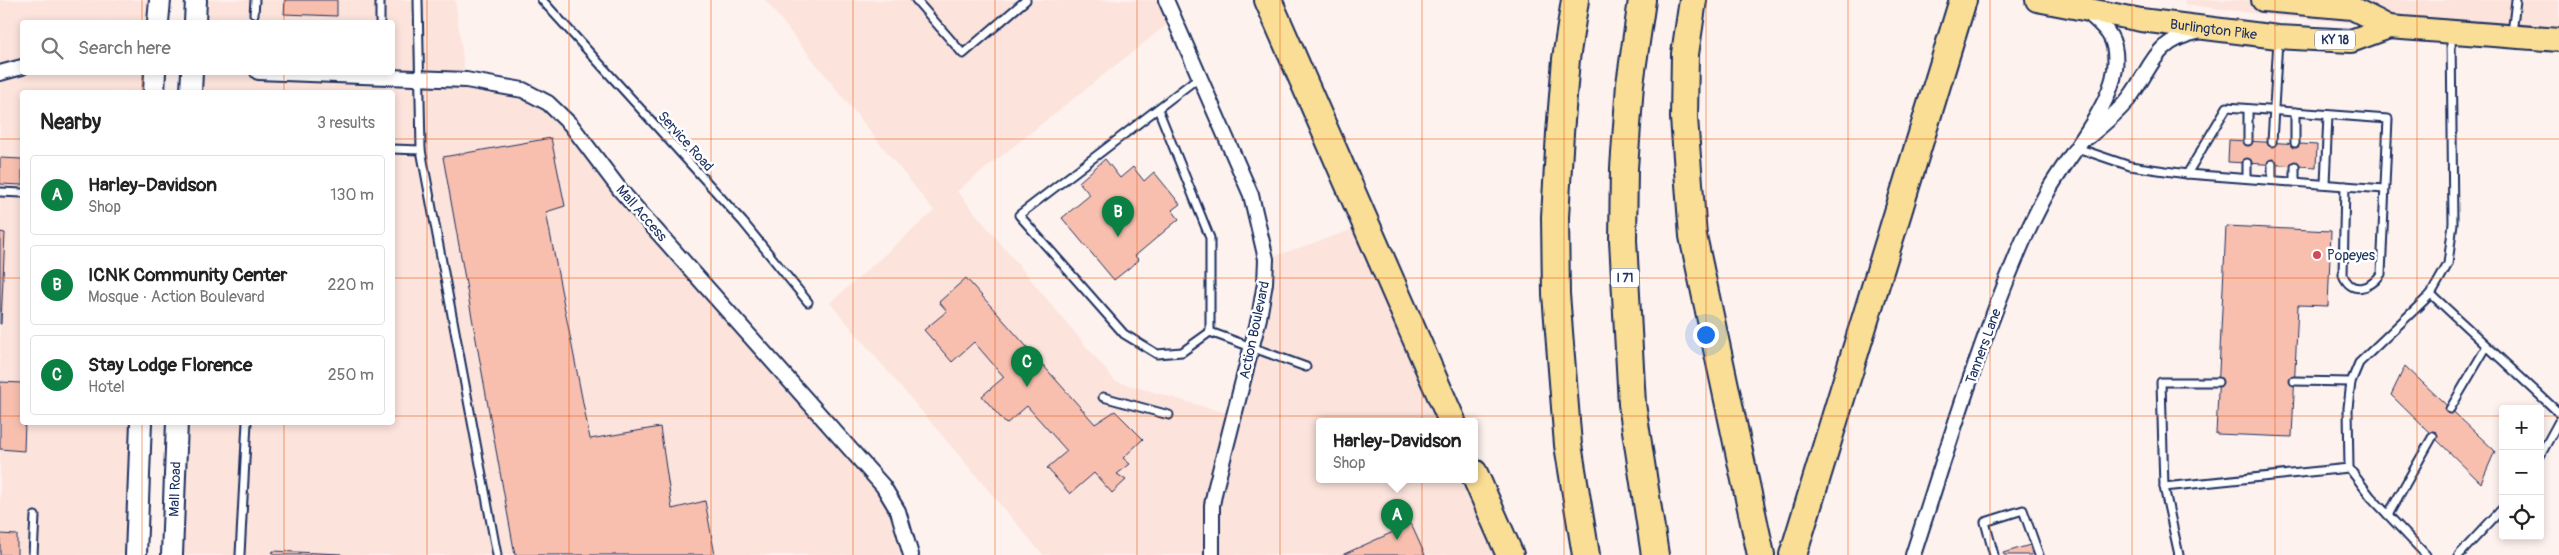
<!DOCTYPE html>
<html lang="en">
<head>
<meta charset="utf-8">
<style>
  body { margin:0; font-family:Pangolin,sans-serif; background:#f2f2f2; color:#222 }
  .controls { position:absolute; right:15px; bottom:15px; display:grid; overflow:hidden; border-radius:5px; box-shadow:0 2px 8px #0003 }
  .controls button { width:45px; height:45px; display:grid; place-items:center; padding:0; border:0; border-bottom:1px solid #e0e0e0; background:#fff; color:#222; font:25px sans-serif }
  .you { position:absolute; left:1705px; top:334px; width:18px; height:18px; margin:-12px; border:4px solid #fff; border-radius:50%; background:#1a73e8; box-shadow:0 0 0 8px #1a73e833 }
  .badge { display:grid; place-items:center; width:32px; height:32px; border-radius:50%; background:#0b8043; color:#fff; font-size:16px; font-weight:700 }
  .pin { position:absolute; translate:-50% -41px; filter:drop-shadow(0 1px 2px #0008) }
  .pin::after { content:''; position:absolute; top:26px; width:18px; height:15px; background:inherit; clip-path:polygon(0 0,100% 0,50% 100%) }
  .popup { position:absolute; left:1316px; top:418px; width:162px; height:65px; box-sizing:border-box; display:grid; place-content:center; border-radius:5px; background:#fff; filter:drop-shadow(0 1px 4px #0005); font-size:16px; white-space:nowrap; color:#767676 }
  .popup b { font-size:19px; color:#222 }
  .popup::after { content:''; position:absolute; left:50%; top:100%; margin-left:-10px; border:10px solid transparent; border-top-color:#fff }
  .list { margin:0; padding:0; list-style:none }
  h2 { display:flex; justify-content:space-between; align-items:center; height:65px; margin:0; padding:0 20px; font-size:21px }
  h2 small { font-size:16px; font-weight:400; color:#767676 }
  .list li { display:grid; grid-template-columns:32px 1fr auto; gap:15px; align-items:center; box-sizing:border-box; height:80px; margin:0 10px 10px; padding:0 10px; border:1px solid #e0e0e0; border-radius:5px }
  .list b { display:block; font-size:19px; white-space:nowrap }
  .list p { margin:0; font-size:16px; white-space:nowrap; color:#767676 }
  .list em { font-size:16px; font-style:normal; color:#767676 }
  .icon { flex:none; width:28px; height:28px; fill:none; stroke:currentColor; stroke-width:2; stroke-linecap:round; stroke-linejoin:round }
  .map { position:relative; flex:none; width:2559px; height:555px; overflow:hidden }
  .search { position:absolute; background:#fff; box-shadow:0 2px 8px #0003; left:20px; top:20px; width:375px; height:55px; display:flex; align-items:center; gap:12px; box-sizing:border-box; padding:0 18px; border-radius:5px; color:#767676; font-size:19px }
  .panel { position:absolute; background:#fff; box-shadow:0 2px 8px #0003; left:20px; top:90px; width:375px; height:335px; border-radius:5px }
  .map>svg:first-child { display:block }
</style>
</head>
<body>
<div class="map">
<svg width="2559" height="555" viewBox="0 0 2559 555">
  <rect width="100%" height="100%" fill="#fef2ef"/>
  <filter id="ink" filterUnits="userSpaceOnUse"><feTurbulence type="fractalNoise" baseFrequency=".02" numOctaves="2"/><feDisplacementMap in="SourceGraphic" scale="10" xChannelSelector="R" yChannelSelector="G"/><feConvolveMatrix kernelMatrix="1 2 1 2 8 2 1 2 1" color-interpolation-filters="sRGB"/></filter>
  <g filter="url(#ink)">
    <!-- built -->
    <g fill="#fce3dc">
      <polygon points="0,0 160,0 158,22 22,22 22,72 155,73 154,92 22,92 22,422 141,423 136,555 0,555"/>
      <polygon points="196,0 455,0 466,80 537,96 883,486 911,555 172,555 177,423 392,422 392,92 191,92 192,73 392,72 392,22 195,22"/>
      <polygon points="765,0 1166,0 1174,19 957,191 1115,381 1233,415 1266,259 1366,225 1452,421 1320,421 1320,479 1474,479 1510,555 1043,555 830,303 934,211"/>
      <polygon points="2185,0 2559,0 2559,40 2281,17 2184,4"/>
    </g>
    <!-- building -->
    <g fill="#f8bfaf" stroke="#1b2f5e">
      <polygon points="285,0 337,0 337,16 284,14"/>
      <polygon points="551,138 565,206 546,212 590,439 660,427 672,509 705,501 715,555 515,555 443,157"/>
      <polygon points="2229,140 2317,145 2316,167 2228,162"/>
      <polygon points="0,158 22,159 22,185 0,184"/>
      <polygon points="1105,159 1120,178 1133,167 1144,181 1154,172 1180,204 1172,210 1179,219 1135,256 1139,260 1114,280 1062,218 1090,195 1079,182"/>
      <polygon points="2226,226 2331,231 2328,306 2298,305 2292,437 2216,434"/>
      <polygon points="0,232 5,233 1,324 0,324"/>
      <polygon points="966,278 1095,424 1115,411 1143,439 1123,458 1130,464 1117,474 1126,480 1112,493 1094,473 1070,494 1047,468 1067,451 1027,406 1006,424 982,396 1004,377 974,342 952,362 924,330 947,311 939,302"/>
      <polygon points="2405,366 2495,451 2481,483 2391,395"/>
      <polygon points="0,382 22,383 22,422 25,422 24,451 0,449"/>
      <polygon points="1411,524 1425,555 1342,555"/>
      <polygon points="0,534 17,535 17,555 0,555"/>
      <polygon points="2030,545 2032,555 2004,555 2003,553"/>
      <polygon points="273,551 341,554 341,555 272,555"/>
    </g>
    <g fill="none" stroke-linecap="round" stroke-linejoin="round">
      <defs>
        <g id="lane">
          <polyline points="380,0 380,21"/>
          <polyline points="418,0 421,150 497,555"/>
          <polyline points="542,0 743,222 808,302"/>
          <polyline points="916,0 963,54 1026,0"/>
          <polyline points="254,14 255,0"/>
          <polyline points="2512,33 2516,0"/>
          <polyline points="1199,77 1019,215 1124,334 1157,354 1182,352 1210,332 1306,367"/>
          <polyline points="1158,109 1210,238 1210,332"/>
          <polyline points="2248,109 2248,141"/>
          <polyline points="2295,112 2295,143"/>
          <polyline points="2272,142 2278,40"/>
          <polyline points="2077,148 2130,166 2187,174 2384,189"/>
          <polyline points="392,149 421,150"/>
          <polyline points="2295,166 2295,182"/>
          <path d="M 2187,174 L 2227,107 L 2388,119 L 2381,274 C 2370,289 2351,295 2343,275 L 2345,186"/>
          <polyline points="2247,178 2247,163"/>
          <polyline points="2272,180 2272,164"/>
          <polyline points="2325,184 2328,115"/>
          <polyline points="0,192 22,193"/>
          <polyline points="2431,294 2559,413"/>
          <polyline points="2294,381 2351,382"/>
          <polyline points="1103,397 1169,415"/>
          <polyline points="2450,409 2487,346"/>
          <polyline points="2540,456 2559,421"/>
          <polyline points="2164,487 2161,382 2218,382"/>
          <polyline points="2388,515 2433,436"/>
          <polyline points="33,555 35,516"/>
          <polyline points="240,555 247,422"/>
          <polyline points="1994,555 1985,522 2023,510 2039,555"/>
          <polyline points="2179,555 2164,487 2349,468"/>
          <polyline points="2426,555 2371,497 2349,468 2348,408 2351,382 2359,363 2431,294 2448,264 2453,223 2451,36"/>
          <polyline points="2459,555 2503,508"/>
        </g>
        <g id="street">
          <polyline points="1166,0 1251,195 1266,259 1265,283 1259,318 1215,490 1212,505 1212,555"/>
          <polyline points="258,72 466,80 523,90 548,103 571,125 621,191 883,486 898,511 911,555"/>
          <polyline points="0,73 22,67"/>
          <path d="M 2088,137 C 2102,125 2119,112 2130,97 C 2153,66 2154,41 2197,32"/>
          <path d="M 1913,555 C 1947,450 1979,343 2023,241 C 2031,224 2039,207 2048,191 C 2068,156 2110,109 2115,69 C 2118,39 2108,30 2087,12"/>
        </g>
        <g id="secondary">
          <polyline points="158,22 160,0"/>
          <polyline points="195,22 196,0"/>
          <polyline points="154,92 155,72"/>
          <polyline points="191,92 192,72"/>
          <polyline points="136,555 141,422"/>
          <path id="s1" d="M 172,555 L 177,422"/>
        </g>
        <g id="primary">
          <path id="s2" d="M 2037,0 L 2141,20 L 2278,37 L 2351,41 L 2389,27"/>
          <polyline points="2263,0 2352,8 2389,27 2559,40"/>
        </g>
        <g id="highway">
          <polyline points="1268,0 1452,421"/>
          <polyline points="1575,0 1566,59 1560,133 1555,217 1556,294 1568,445 1586,555"/>
          <polyline points="1642,0 1630,84 1624,168 1623,240 1632,404 1655,555"/>
          <polyline points="1693,0 1685,54 1684,118 1693,236 1761,555"/>
          <polyline points="1474,473 1510,555"/>
          <polyline points="1793,555 1963,0"/>
        </g>
      </defs>
      <!-- lane casing -->
      <use href="#lane" stroke="#1b2f5e" stroke-width="11"/>
      <!-- street casing -->
      <use href="#street" stroke="#1b2f5e" stroke-width="18"/>
      <!-- secondary casing -->
      <use href="#secondary" stroke="#1b2f5e" stroke-width="24"/>
      <!-- primary casing -->
      <use href="#primary" stroke="#1b2f5e" stroke-width="26"/>
      <!-- highway casing -->
      <use href="#highway" stroke="#1b2f5e" stroke-width="30"/>
      <!-- lane -->
      <use href="#lane" stroke="#fff" stroke-width="7"/>
      <!-- street -->
      <use href="#street" stroke="#fff" stroke-width="14"/>
      <!-- secondary -->
      <use href="#secondary" stroke="#fff" stroke-width="20"/>
      <!-- primary -->
      <use href="#primary" stroke="#fbde96" stroke-width="22"/>
      <!-- highway -->
      <use href="#highway" stroke="#fbde96" stroke-width="26"/>
    </g>
  </g>
  <!-- grid -->
  <path fill="none" stroke="#e8590c" stroke-width="1" stroke-opacity="0.55" d="M 142,0 L 142,22M 284,0 L 284,22M 427,0 L 427,555M 569,0 L 569,555M 711,0 L 711,555M 853,0 L 853,555M 995,0 L 995,555M 1137,0 L 1137,555M 1280,0 L 1280,555M 1422,0 L 1422,555M 1564,0 L 1564,555M 1706,0 L 1706,555M 1848,0 L 1848,555M 1990,0 L 1990,555M 2132,0 L 2132,555M 2275,0 L 2275,555M 2417,0 L 2417,555M 142,72 L 142,92M 284,72 L 284,92M 0,139 L 22,139M 392,139 L 2559,139M 0,278 L 22,278M 392,278 L 2559,278M 0,416 L 22,416M 392,416 L 2503,416M 2540,416 L 2559,416M 142,422 L 142,555M 284,422 L 284,555"/>
  <!-- markers -->
  <circle fill="#d1495b" stroke="#fff" stroke-width="2" cx="2317" cy="255" r="5"/>
  <g text-anchor="middle" stroke-width="5" stroke-linejoin="round" paint-order="stroke">
    <!-- shield labels -->
    <g fill="#fff" stroke="#5f6d8e" stroke-width="1">
      <rect x="2315" y="30.5" width="40" height="19" rx="4"/>
      <rect x="1611" y="268.5" width="28" height="19" rx="4"/>
    </g>
    <g font-size="12" font-weight="bold" fill="#1b2f5e">
      <text x="2335" y="44">KY 18</text>
      <text x="1625" y="282">I 71</text>
    </g>
    <!-- street labels -->
    <g font-size="14" fill="#1b2f5e" stroke="#fff">
      <text dy="5" stroke="none"><textPath href="#s2" startOffset="179">Burlington Pike</textPath></text>
      <text transform="translate(686 141) rotate(48)" y="5">Service Road</text>
      <text transform="translate(642 213) rotate(49)" y="5">Mall Access</text>
      <text transform="translate(1254 330) rotate(-78)" y="5">Action Boulevard</text>
      <text transform="translate(1983 346) rotate(-70)" y="5">Tanners Lane</text>
      <text dy="5" stroke="none"><textPath href="#s1" startOffset="66">Mall Road</textPath></text>
    </g>
    <!-- poi labels -->
    <g font-size="14" fill="#1b2f5e" stroke="#fff" text-anchor="start">
      <text x="2327" y="260">Popeyes</text>
    </g>
  </g>
</svg>
<div class="controls">
<button>+</button>
<button>−</button>
<button><svg class="icon" aria-label="locate" viewBox="0 0 24 24"><circle cx="12" cy="12" r="6"/><path d="M12 2v4M12 18v4M2 12h4M18 12h4"/></svg></button>
</div>
<div class="you"></div>
<div class="pin badge" style="left:1397px;top:540px">A</div>
<div class="popup"><b>Harley-Davidson</b>Shop</div>
<div class="pin badge" style="left:1118px;top:237px">B</div>
<div class="pin badge" style="left:1027px;top:387px">C</div>
<div class="search"><svg class="icon" aria-label="search" viewBox="0 0 24 24"><circle cx="10" cy="10" r="6"/><path d="M15 15l6 6"/></svg>Search here</div>
<section class="panel">
<h2>Nearby<small>3 results</small></h2>
<ul class="list">
<li><span class="badge">A</span><div><b>Harley-Davidson</b><p>Shop</p></div><em>130 m</em></li>
<li><span class="badge">B</span><div><b>ICNK Community Center</b><p>Mosque · Action Boulevard</p></div><em>220 m</em></li>
<li><span class="badge">C</span><div><b>Stay Lodge Florence</b><p>Hotel</p></div><em>250 m</em></li>
</ul>
</section>
</div>
</body>
</html>
